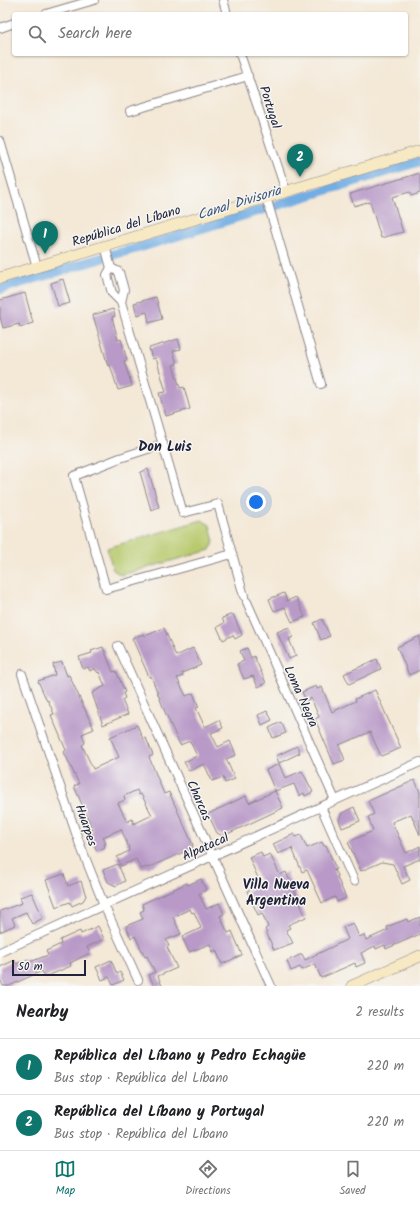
<!DOCTYPE html>
<html lang="en">
<head>
<meta charset="utf-8">
<style>
  body { margin:0; font-family:Kalam,sans-serif; background:#f6f6f6; color:#202124 }
  .scale { position:absolute; left:12px; bottom:10px; width:74px; box-sizing:border-box; padding-left:4px; border:2px solid #22223b; border-top:0; font-size:11px; line-height:14px; white-space:nowrap; color:#22223b; -webkit-text-stroke:3px #f6f6f2; paint-order:stroke }
  .you { position:absolute; left:256px; top:502px; width:14px; height:14px; margin:-10px; border:3px solid #fff; border-radius:50%; background:#1a73e8; box-shadow:0 0 0 6px #1a73e833 }
  .badge { display:grid; place-items:center; width:26px; height:26px; border-radius:50%; background:#0f766e; color:#fff; font-size:13px; font-weight:700 }
  .pin { position:absolute; translate:-50% -33px; filter:drop-shadow(0 1px 2px #0008) }
  .pin::after { content:''; position:absolute; top:21px; width:14px; height:12px; background:inherit; clip-path:polygon(0 0,100% 0,50% 100%) }
  .list { margin:0; padding:0; list-style:none }
  h2 { display:flex; justify-content:space-between; align-items:center; height:52px; margin:0; padding:0 16px; font-size:17px }
  h2 small { font-size:13px; font-weight:400; color:#757577 }
  .list li { display:grid; grid-template-columns:26px 1fr auto; gap:12px; align-items:center; box-sizing:border-box; height:56px; padding:0 16px; border-top:1px solid #e0e0e0 }
  .list b { display:block; font-size:15px; white-space:nowrap }
  .list p { margin:0; font-size:13px; white-space:nowrap; color:#757577 }
  .list em { font-size:13px; font-style:normal; color:#757577 }
  .icon { flex:none; width:22px; height:22px; fill:none; stroke:currentColor; stroke-width:2; stroke-linecap:round; stroke-linejoin:round }
  .map { position:relative; flex:none; width:420px; height:986px; overflow:hidden }
  .search { position:absolute; background:#fff; box-shadow:0 1px 3px #0004; left:12px; right:12px; top:12px; height:44px; display:flex; align-items:center; gap:10px; box-sizing:border-box; padding:0 14px; border-radius:4px; color:#757577; font-size:15px }
  .sheet { height:164px; background:#fff }
  nav { display:flex; justify-content:space-around; align-items:center; box-sizing:border-box; height:56px; border-top:1px solid #e0e0e0; background:#fff; font-size:11px; color:#757577 }
  nav a { display:grid; justify-items:center; gap:2px }
  nav .on { color:#0f766e }
  .map>svg:first-child { display:block }
</style>
</head>
<body>
<div class="map">
<svg width="420" height="986" viewBox="0 0 420 986">
  <rect width="100%" height="100%" fill="#f6f6f2"/>
  <filter id="ink" filterUnits="userSpaceOnUse"><feTurbulence type="fractalNoise" baseFrequency=".025" numOctaves="2"/><feDisplacementMap in="SourceGraphic" scale="8" xChannelSelector="R" yChannelSelector="G"/><feConvolveMatrix kernelMatrix="1 2 1 2 8 2 1 2 1" color-interpolation-filters="sRGB"/></filter>
  <filter id="wash" filterUnits="userSpaceOnUse"><feTurbulence type="fractalNoise" baseFrequency=".012" numOctaves="4" result="noise"/><feDisplacementMap in="SourceGraphic" scale="16" xChannelSelector="R" yChannelSelector="G"/><feGaussianBlur stdDeviation="0.9" result="paint"/><feColorMatrix in="noise" values="0 0 0 0 0 0 0 0 0 0 0 0 0 0 0 0 0 1.4 0 .05"/><feComposite in="paint" operator="in"/></filter>
  <g filter="url(#wash)">
    <rect width="100%" height="100%" fill="#f4e8d6"/>
    <!-- green -->
    <polygon fill="#b8ca6d" stroke="#6d7654" points="202,520 210,525 214,542 210,550 121,575 113,570 107,548"/>
    <g fill="none" stroke-linecap="round" stroke-linejoin="round">
      <!-- canal -->
      <g stroke="#72ade3" stroke-width="10">
        <polyline points="111,255 134,249 420,161"/>
        <polyline points="0,289 102,258"/>
      </g>
    </g>
    <g id="blocks">
      <!-- building -->
      <g fill="#b899c7" fill-rule="evenodd">
        <polygon points="420,173 420,193 411,196 410,192 392,197 403,232 381,238 370,202 367,203 367,202 354,206 350,194"/>
        <polygon points="63,279 70,303 58,306 51,283"/>
        <polygon points="25,293 33,323 20,327 19,324 3,328 0,317 0,300"/>
        <polygon points="156,297 162,319 149,323 147,312 137,315 134,303"/>
        <polygon points="113,309 115,316 112,317 118,340 121,339 127,360 124,361 132,386 118,390 110,365 108,366 93,315"/>
        <polygon points="178,339 181,349 173,351 177,364 173,365 180,388 184,387 190,409 166,416 159,393 166,392 156,358 152,359 149,348"/>
        <polygon points="148,469 159,507 151,510 140,472"/>
        <polygon points="284,593 287,601 296,597 305,617 292,622 285,607 274,611 269,599"/>
        <polygon points="233,614 242,635 235,639 233,635 223,640 217,627 224,623 222,618"/>
        <polygon points="322,619 330,636 321,640 314,623"/>
        <polygon points="289,627 293,637 289,639 296,656 289,659 277,632"/>
        <polygon points="164,628 176,656 193,648 201,665 182,673 183,676 177,678 186,696 193,693 199,707 196,708 205,727 219,720 223,728 211,733 218,747 230,741 236,755 226,759 235,779 225,783 223,777 212,781 204,764 189,771 184,762 197,756 190,741 180,745 165,712 151,676 149,677 132,638 144,634 145,636"/>
        <polygon points="420,636 420,670 409,675 397,647"/>
        <polygon points="103,647 113,672 116,671 125,692 123,693 125,698 122,700 128,714 103,725 92,693 105,686 99,672 98,673 96,670 95,670 95,668 90,671 88,667 83,669 79,657 92,653 91,651"/>
        <polygon points="247,648 251,658 254,656 266,683 258,687 253,676 244,679 237,664 244,661 240,651"/>
        <polygon points="377,659 381,669 349,684 344,674"/>
        <path d="M 62,662 L 67,676 L 69,675 L 94,729 L 82,734 L 85,743 L 82,745 L 93,769 L 119,757 L 110,737 L 137,725 L 143,739 L 146,738 L 153,755 L 149,757 L 164,794 L 169,792 L 193,845 L 189,857 L 186,851 L 147,868 L 147,867 L 141,869 L 136,859 L 121,866 L 117,857 L 129,851 L 128,848 L 129,848 L 121,829 L 103,837 L 106,844 L 104,844 L 105,847 L 97,851 L 90,836 L 93,835 L 91,831 L 93,830 L 74,786 L 79,784 L 64,752 L 66,750 L 51,715 L 54,714 L 48,700 L 47,701 L 38,681 L 55,675 L 53,664 ZM 137,790 L 139,795 L 141,794 L 152,815 L 134,824 L 132,819 L 127,822 L 118,803 L 125,800 L 124,796 Z"/>
        <polygon points="316,686 317,689 322,687 332,712 356,701 355,699 375,690 401,748 381,756 370,732 339,745 345,760 334,764 315,719 319,717 311,698 306,701 302,692"/>
        <polygon points="267,711 272,720 262,725 258,715"/>
        <polygon points="281,722 286,733 273,738 269,728"/>
        <polygon points="297,746 300,753 279,763 276,756"/>
        <polygon points="279,764 285,778 302,771 313,792 305,796 304,793 299,796 294,784 275,791 283,808 223,836 217,833 208,814 246,796 249,803 275,791 266,770"/>
        <polygon points="415,780 420,792 420,835 411,814 392,822 406,853 420,846 420,859 403,866 410,880 402,884 393,864 382,862 361,871 348,842 373,831 368,817 374,814 368,801"/>
        <polygon points="354,807 360,821 342,828 339,820 342,813"/>
        <polygon points="294,834 296,837 301,835 307,848 322,842 324,846 326,845 336,869 334,870 338,877 337,877 346,898 337,902 335,897 322,903 307,870 302,872 292,848 278,854 273,844"/>
        <polygon points="261,852 263,857 270,854 280,875 286,872 306,917 288,925 290,928 286,930 293,943 274,950 265,929 268,927 262,913 258,915 247,891 261,885 249,857"/>
        <polygon points="118,864 125,881 116,886 108,882 103,870"/>
        <polygon points="64,874 68,886 81,881 86,896 83,901 72,906 70,902 56,907 46,880"/>
        <polygon points="201,879 206,890 199,894 206,909 219,903 224,914 220,916 228,933 232,931 242,955 222,964 216,950 213,952 210,944 189,952 182,937 201,928 194,912 192,913 190,909 173,917 181,934 166,940 169,946 167,947 177,968 158,976 162,986 154,986 149,975 155,972 147,956 145,957 135,936 131,938 126,926 143,919 140,912 144,910 142,904 187,883 188,885"/>
        <polygon points="32,893 43,918 32,924 26,912 12,918 15,925 0,932 0,911 22,903 20,897"/>
        <polygon points="420,917 420,934 386,949 385,945 376,949 375,946 361,953 365,963 356,967 355,963 321,978 315,964 302,970 300,967 291,971 287,961 302,954 305,960 348,939 343,927 353,923 359,937 364,935 366,940 388,930 387,927 394,924 407,919 408,922"/>
        <polygon points="98,926 104,939 87,947 90,953 70,963 71,966 45,977 42,971 9,986 3,986 0,979 0,967 15,960 16,964 28,959 30,962 48,955 46,951 61,944 60,940 80,931 81,934"/>
        <polygon points="111,960 117,974 120,972 124,980 113,985 109,977 102,980 96,967"/>
      </g>
    </g>
  </g>
  <g filter="url(#ink)">
    <use href="#blocks" fill-opacity="0" stroke="#8b8588" stroke-width="1"/>
    <g fill="none" stroke-linecap="round" stroke-linejoin="round">
      <defs>
        <g id="minor">
          <polyline points="223,0 227,14"/>
          <polyline points="46,14 94,0"/>
          <polyline points="0,28 14,23"/>
          <polyline points="240,54 286,191"/>
          <polyline points="130,111 248,76"/>
          <polyline points="0,141 37,267"/>
          <polyline points="266,197 321,384"/>
          <polyline points="105,246 111,268 119,272 124,290 121,302"/>
          <polyline points="111,268 107,275 112,293 121,302 183,513 218,504 244,596"/>
          <polyline points="163,444 120,458 74,476 106,589 232,554"/>
          <polyline points="247,602 335,800"/>
          <polyline points="118,646 271,986"/>
          <polyline points="22,674 79,842 104,905 138,980"/>
          <polyline points="321,807 354,881"/>
          <polyline points="0,952 420,762"/>
        </g>
        <g id="secondary">
          <polyline points="0,278 420,151"/>
          <polyline points="352,986 420,956"/>
        </g>
      </defs>
      <!-- minor casing -->
      <use href="#minor" stroke="#8b8588" stroke-width="10"/>
      <!-- secondary casing -->
      <use href="#secondary" stroke="#8b8588" stroke-width="12"/>
      <!-- minor -->
      <use href="#minor" stroke="#fff" stroke-width="8"/>
      <!-- secondary -->
      <use href="#secondary" stroke="#f7e9c3" stroke-width="11"/>
    </g>
  </g>
  <g text-anchor="middle" stroke-width="3" stroke-linejoin="round" paint-order="stroke">
    <!-- street labels -->
    <g font-size="13" fill="#22223b" stroke="#f6f6f2">
      <text transform="translate(271 107) rotate(72)" y="5">Portugal</text>
      <text transform="translate(126 225) rotate(-17)" y="5">República del Líbano</text>
      <text transform="translate(302 696) rotate(66)" y="5">Loma Negra</text>
      <text transform="translate(200 800) rotate(66)" y="5">Charcas</text>
      <text transform="translate(87 825) rotate(71)" y="5">Huarpes</text>
      <text transform="translate(205 846) rotate(-24)" y="5">Alpatacal</text>
    </g>
    <!-- water labels -->
    <g font-size="14" font-style="italic" fill="#3e5376" stroke="#f6f6f2">
      <text transform="translate(239 202) rotate(-17)" y="5">Canal Divisoria</text>
    </g>
    <!-- neighbourhood labels -->
    <g font-size="14" font-weight="bold" fill="#22223b" stroke="#f6f6f2">
      <text x="165" y="451">Don Luis</text>
      <text x="276" y="889">Villa Nueva<tspan x="276" dy="16">Argentina</tspan></text>
    </g>
  </g>
</svg>
<div class="scale">50 m</div>
<div class="you"></div>
<div class="pin badge" style="left:45px;top:254px">1</div>
<div class="pin badge" style="left:300px;top:177px">2</div>
<div class="search"><svg class="icon" aria-label="search" viewBox="0 0 24 24"><circle cx="10" cy="10" r="6"/><path d="M15 15l6 6"/></svg>Search here</div>
</div>
<section class="sheet">
<h2>Nearby<small>2 results</small></h2>
<ul class="list">
<li><span class="badge">1</span><div><b>República del Líbano y Pedro Echagüe</b><p>Bus stop · República del Líbano</p></div><em>220 m</em></li>
<li><span class="badge">2</span><div><b>República del Líbano y Portugal</b><p>Bus stop · República del Líbano</p></div><em>220 m</em></li>
</ul>
</section>
<nav>
<a class="on"><svg class="icon" aria-label="map" viewBox="0 0 24 24"><path d="M3 6l6-2 6 2 6-2v14l-6 2-6-2-6 2zM9 4v14M15 6v14"/></svg>Map</a>
<a><svg class="icon" aria-label="directions" viewBox="0 0 24 24"><path d="M12 3l9 9-9 9-9-9zM9 14v-3h6M13 9l2 2-2 2"/></svg>Directions</a>
<a><svg class="icon" aria-label="saved" viewBox="0 0 24 24"><path d="M7 4h10v16l-5-4-5 4z"/></svg>Saved</a>
</nav>
</body>
</html>
